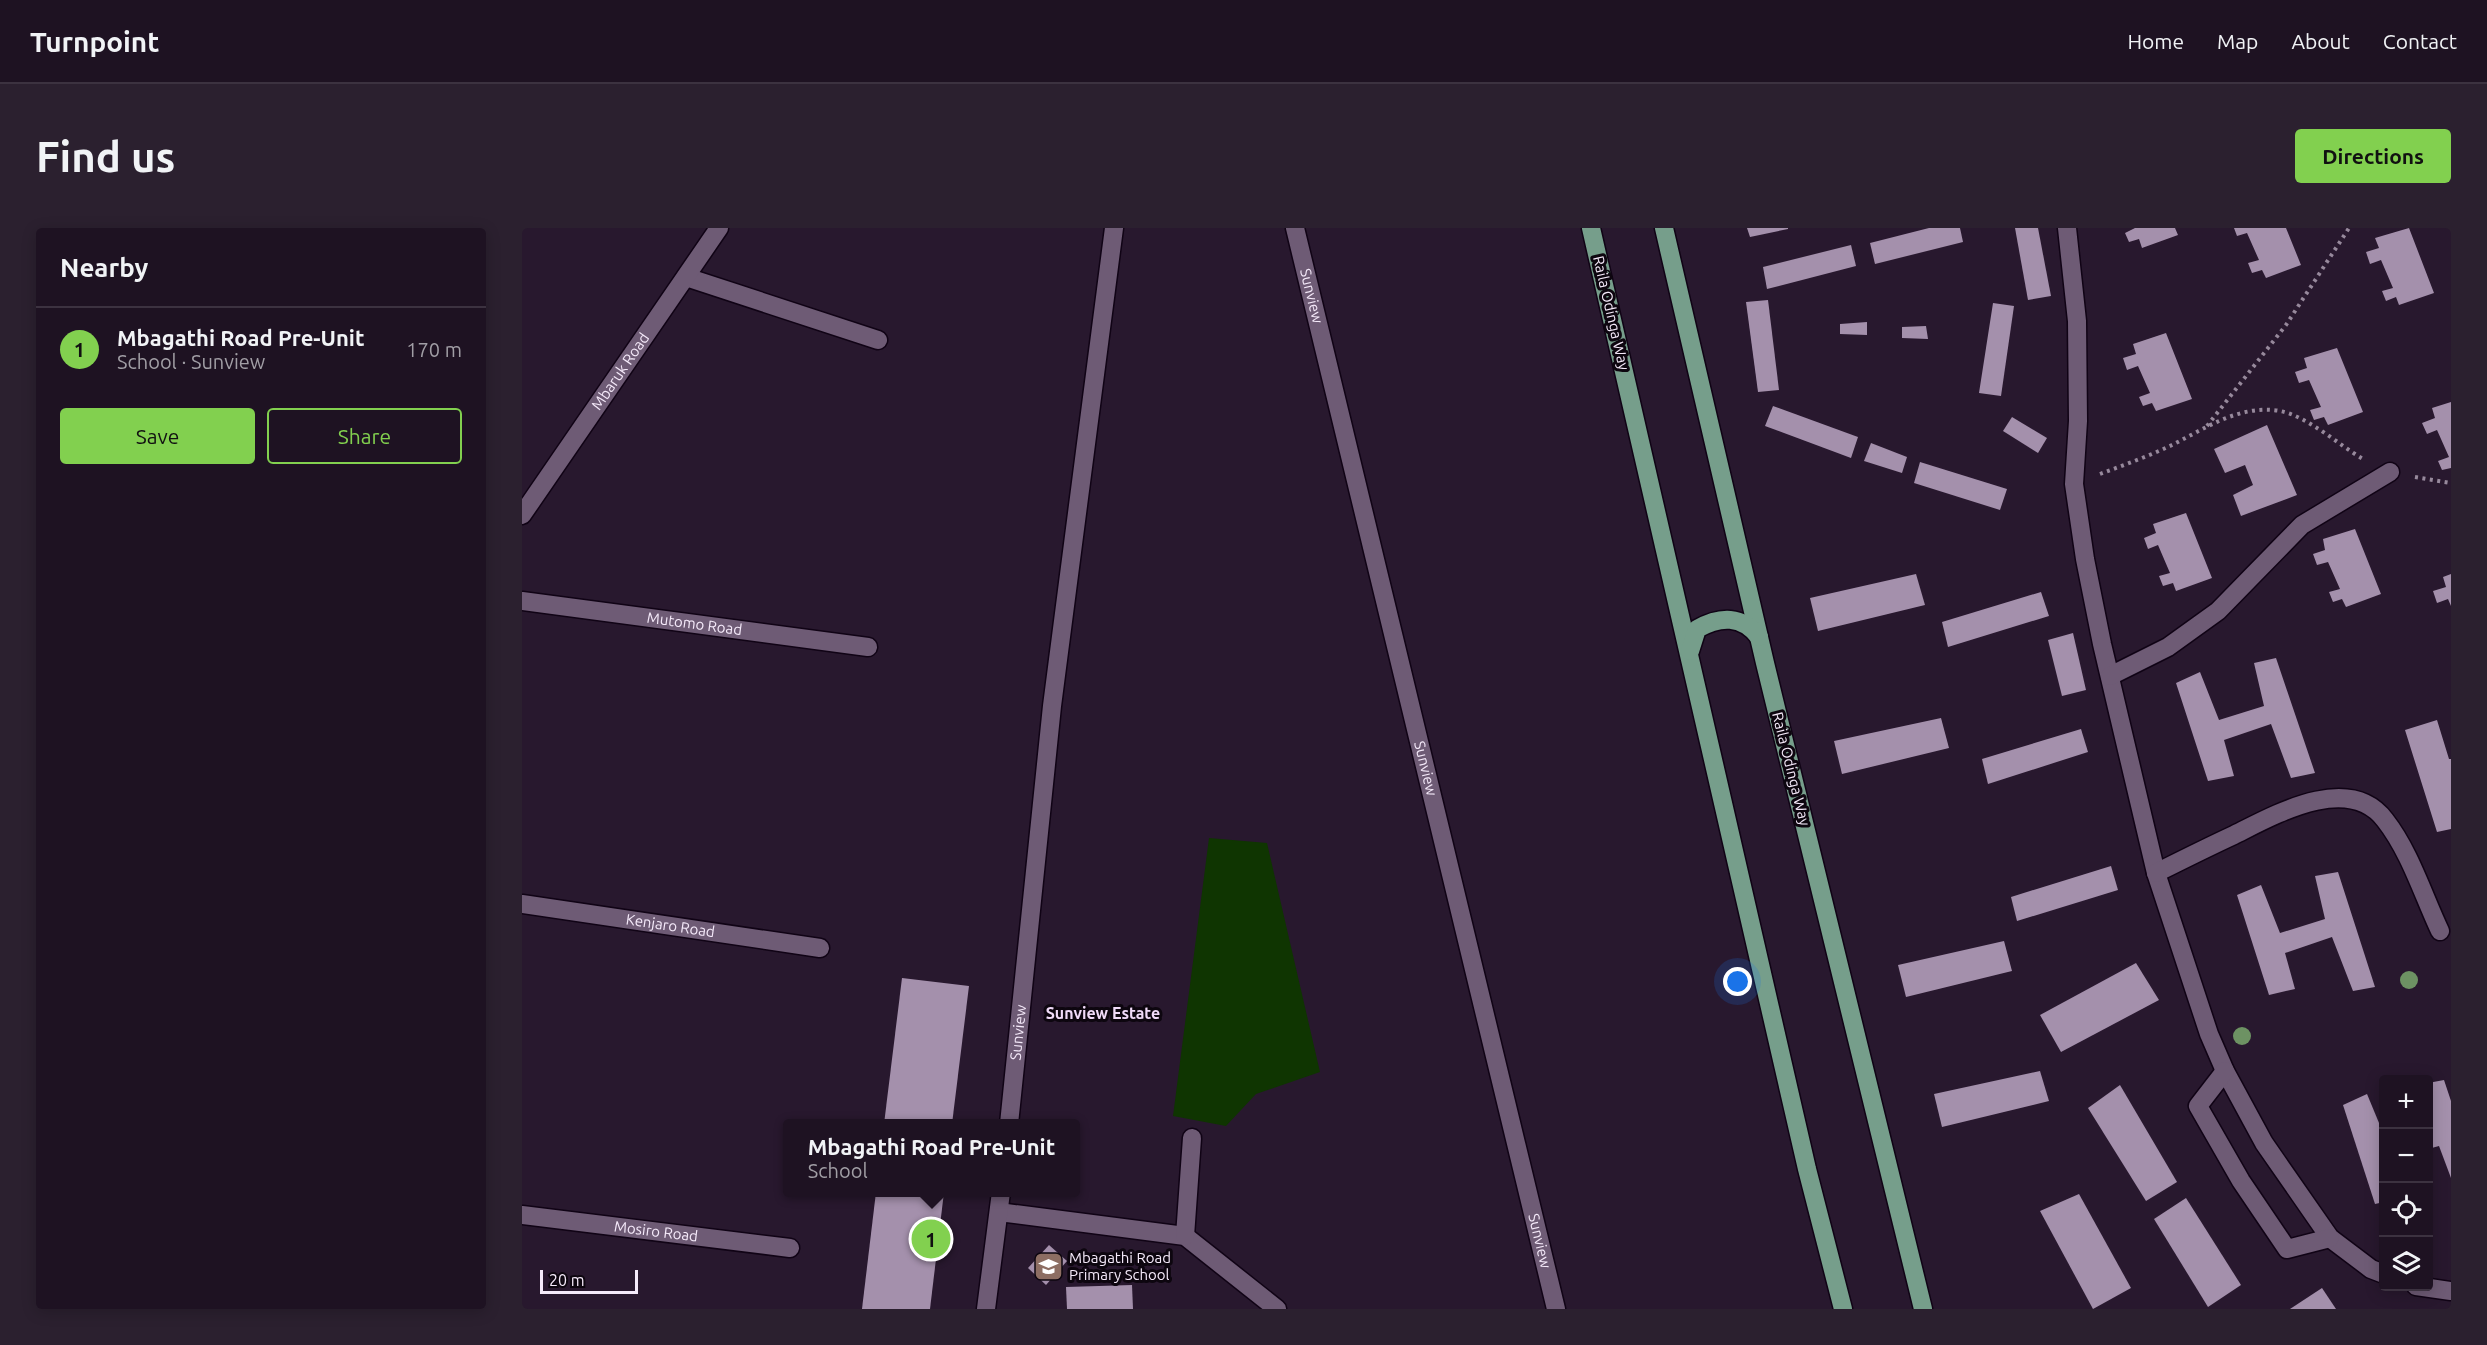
<!DOCTYPE html>
<html lang="en">
<head>
<meta charset="utf-8">
<style>
  body { margin:0; font-family:Ubuntu,sans-serif; background:#2b202f; color:#f1f3f6 }
  .controls { position:absolute; right:18px; bottom:18px; display:grid; overflow:hidden; border-radius:6px; box-shadow:0 3px 15px #0003 }
  .controls button { width:54px; height:54px; display:grid; place-items:center; padding:0; border:0; border-bottom:2px solid #3c3240; background:#1e1222; color:#f1f3f6; font:30px sans-serif }
  .scale { position:absolute; left:18px; bottom:15px; width:98px; box-sizing:border-box; padding-left:6px; border:3px solid #f5eafa; border-top:0; font-size:16px; line-height:21px; white-space:nowrap; color:#f5eafa; -webkit-text-stroke:4px #0d060f; paint-order:stroke }
  .you { position:absolute; left:1216px; top:754px; width:21px; height:21px; margin:-15px; border:4px solid #fff; border-radius:50%; background:#1a73e8; box-shadow:0 0 0 9px #1a73e833 }
  .badge { display:grid; place-items:center; width:39px; height:39px; border-radius:50%; background:#82d04f; color:#111; font-size:20px; font-weight:700 }
  .pin { position:absolute; translate:-50% -50%; border:3px solid #fff; box-shadow:0 2px 6px #0006 }
  .popup { position:absolute; left:261px; top:891px; width:297px; height:78px; box-sizing:border-box; display:grid; place-content:center; border-radius:6px; background:#1e1222; filter:drop-shadow(0 2px 4px #0005); font-size:20px; white-space:nowrap; color:#a19ea5 }
  .popup b { font-size:22px; color:#f1f3f6 }
  .popup::after { content:''; position:absolute; left:50%; top:100%; margin-left:-12px; border:12px solid transparent; border-top-color:#1e1222 }
  .list { margin:0; padding:0; list-style:none }
  h2 { display:flex; justify-content:space-between; align-items:center; height:78px; margin:0; padding:0 24px; font-size:26px }
  h2 small { font-size:20px; font-weight:400; color:#a19ea5 }
  .list li { display:grid; grid-template-columns:39px 1fr auto; gap:18px; align-items:center; box-sizing:border-box; height:84px; padding:0 24px; border-top:2px solid #3c3240 }
  .list b { display:block; font-size:22px; white-space:nowrap }
  .list p { margin:0; font-size:20px; white-space:nowrap; color:#a19ea5 }
  .list em { font-size:20px; font-style:normal; color:#a19ea5 }
  .actions { display:flex; gap:12px; padding:18px 24px }
  .actions a { flex:1; padding:14px 0; border:2px solid #82d04f; border-radius:6px; text-align:center; font-size:21px; color:#82d04f }
  .actions .main { background:#82d04f; color:#111 }
  .icon { flex:none; width:33px; height:33px; fill:none; stroke:currentColor; stroke-width:2; stroke-linecap:round; stroke-linejoin:round }
  .map { position:relative; flex:none; width:1929px; height:1081px; overflow:hidden; border-radius:6px }
  header { display:flex; align-items:center; gap:36px; box-sizing:border-box; height:84px; padding:0 30px; background:#1e1222; border-bottom:2px solid #3c3240 }
  header strong { font-size:28px }
  nav { display:flex; gap:33px; margin-inline-start:auto; font-size:21px }
  .intro { display:flex; align-items:center; justify-content:space-between; box-sizing:border-box; height:144px; padding:0 36px }
  h1 { margin:0; font-size:42px }
  .button { padding:15px 27px; border-radius:6px; background:#82d04f; color:#111; font-size:21px; font-weight:700 }
  main { display:flex; gap:36px; padding:0 36px }
  aside { flex:1; background:#1e1222; border-radius:6px; box-shadow:0 3px 15px #0003 }
  .map>svg:first-child { display:block }
</style>
</head>
<body>
<header>
<strong>Turnpoint</strong>
<nav><a>Home</a><a>Map</a><a>About</a><a>Contact</a></nav>
</header>
<div class="intro"><h1>Find us</h1><a class="button">Directions</a></div>
<main>
<aside>
<h2>Nearby<small></small></h2>
<ul class="list">
<li><span class="badge">1</span><div><b>Mbagathi Road Pre-Unit</b><p>School · Sunview</p></div><em>170 m</em></li>
</ul>
<div class="actions"><a class="main">Save</a><a>Share</a></div>
</aside>
<div class="map">
<svg width="1929" height="1081" viewBox="0 0 1929 1081">
  <rect width="100%" height="100%" fill="#28182e"/>
  <!-- green -->
  <polygon fill="#0f3501" points="687,610 745,615 798,844 734,866 704,898 651,888"/>
  <!-- building -->
  <g fill="#a490ac">
    <polygon points="1225,0 1266,0 1266,1 1228,9"/>
    <polygon points="1407,0 1438,0 1441,14 1353,36 1348,15"/>
    <polygon points="1493,0 1516,0 1529,68 1506,72"/>
    <polygon points="1613,0 1653,0 1656,7 1620,20 1617,11 1607,14 1603,5"/>
    <polygon points="1712,0 1764,0 1779,37 1744,50 1740,42 1730,45 1726,35 1737,32 1725,5 1715,8"/>
    <polygon points="1887,0 1912,65 1877,77 1874,69 1864,73 1860,63 1871,60 1859,32 1848,36 1844,24 1857,20 1853,10"/>
    <polygon points="1329,17 1334,38 1245,61 1241,39"/>
    <polygon points="1246,72 1257,162 1236,164 1224,74"/>
    <polygon points="1471,75 1492,78 1479,168 1457,165"/>
    <polygon points="1345,94 1345,107 1318,106 1318,96"/>
    <polygon points="1404,98 1406,111 1380,110 1380,99"/>
    <polygon points="1644,105 1670,171 1634,183 1630,175 1621,178 1617,169 1628,165 1616,138 1605,142 1601,130 1614,126 1611,116"/>
    <polygon points="1815,120 1841,184 1806,197 1802,189 1792,192 1788,182 1799,179 1787,152 1777,155 1773,144 1785,140 1782,130"/>
    <polygon points="1929,174 1929,240 1920,242 1916,233 1927,229 1915,202 1905,206 1900,195 1913,190 1910,180"/>
    <polygon points="1251,178 1336,209 1329,230 1243,198"/>
    <polygon points="1490,189 1525,210 1516,225 1481,203"/>
    <polygon points="1745,197 1775,267 1719,288 1711,267 1731,257 1723,237 1703,245 1692,221"/>
    <polygon points="1349,215 1385,229 1380,245 1342,233"/>
    <polygon points="1398,234 1485,261 1478,282 1392,255"/>
    <polygon points="1664,285 1690,350 1654,363 1651,355 1641,358 1637,348 1648,345 1636,317 1626,321 1622,310 1634,305 1631,296"/>
    <polygon points="1833,301 1859,366 1824,379 1820,371 1811,374 1807,364 1818,361 1806,334 1795,337 1791,326 1803,322 1801,311"/>
    <polygon points="1394,346 1403,377 1296,403 1288,370"/>
    <polygon points="1929,346 1929,378 1926,371 1915,375 1911,363 1924,359 1921,349"/>
    <polygon points="1519,364 1527,388 1426,419 1420,394"/>
    <polygon points="1551,405 1564,462 1540,468 1526,412"/>
    <polygon points="1754,430 1793,545 1769,550 1749,496 1702,512 1712,548 1686,553 1654,455 1678,444 1697,492 1742,478 1732,435"/>
    <polygon points="1419,490 1427,520 1320,546 1312,513"/>
    <polygon points="1915,492 1927,531 1929,531 1929,601 1915,604 1883,502"/>
    <polygon points="1559,501 1566,524 1466,556 1460,531"/>
    <polygon points="1589,638 1596,662 1495,693 1489,669"/>
    <polygon points="1816,644 1853,759 1831,763 1810,709 1763,725 1773,761 1747,767 1715,667 1739,657 1758,705 1803,691 1793,648"/>
    <polygon points="1482,713 1490,743 1384,769 1376,737"/>
    <polygon points="1614,735 1637,772 1539,824 1518,787"/>
    <polygon points="380,750 447,758 430,896 362,896"/>
    <polygon points="1518,843 1527,873 1420,899 1412,866"/>
    <polygon points="1922,852 1929,873 1929,950 1917,918 1906,921 1906,901 1910,900 1906,888 1906,855"/>
    <polygon points="1598,857 1655,954 1624,973 1566,880"/>
    <polygon points="1845,866 1862,907 1862,974 1853,976 1821,877"/>
    <polygon points="354,964 422,964 408,1081 340,1081"/>
    <polygon points="1557,966 1609,1060 1571,1081 1518,983"/>
    <polygon points="1664,970 1719,1057 1686,1079 1632,991"/>
    <polygon points="527,1017 545,1033 524,1057 506,1040"/>
    <polygon points="610,1057 611,1081 545,1081 544,1059"/>
    <polygon points="1800,1060 1814,1081 1768,1081"/>
  </g>
  <g fill="none" stroke-linecap="round" stroke-linejoin="round">
    <defs>
      <g id="minor">
        <path id="s1" d="M 773,0 L 1034,1081"/>
        <polyline points="1545,0 1555,93 1556,193 1552,256 1563,331 1580,416 1634,645 1687,806 1703,843 1742,915 1808,1010 1849,1041 1862,1046"/>
        <polyline points="164,49 356,112"/>
        <path id="s2" d="M 0,287 L 197,0"/>
        <path id="s3" d="M 0,373 L 346,419"/>
        <polyline points="1588,448 1646,419 1696,383 1780,297 1868,244"/>
        <path d="M 1634,645 C 1660,632 1686,619 1712,607 C 1752,587 1827,544 1863,592 C 1888,624 1901,667 1918,703"/>
        <path id="s4" d="M 0,676 L 298,720"/>
        <polyline points="1703,843 1676,878 1719,953 1765,1021 1808,1010"/>
        <path id="s5" d="M 487,896 L 530,478 L 592,0"/>
        <polyline points="477,984 663,1008 755,1081"/>
        <path id="s6" d="M 0,987 L 268,1020"/>
        <polyline points="663,1008 670,910"/>
        <polyline points="1894,1058 1929,1063"/>
        <polyline points="464,1081 479,964"/>
      </g>
      <g id="major">
        <polyline points="1069,0 1285,941 1321,1081"/>
        <polyline points="1142,0 1243,435 1401,1081"/>
        <path d="M 1168,423 L 1175,401 C 1198,388 1220,387 1237,409"/>
      </g>
    </defs>
    <!-- minor casing -->
    <use href="#minor" stroke="#100315" stroke-width="21"/>
    <!-- major casing -->
    <use href="#major" stroke="#100315" stroke-width="21"/>
    <!-- path -->
    <g stroke="#97899c" stroke-width="4" stroke-dasharray="3 4.5" stroke-linecap="butt">
      <polyline points="1685,198 1764,97 1827,0"/>
      <path d="M 1578,246 C 1602,237 1627,228 1650,217 C 1684,200 1718,176 1758,183 C 1785,188 1817,217 1841,231"/>
      <polyline points="1893,249 1929,255"/>
    </g>
    <!-- minor -->
    <use href="#minor" stroke="#6e5b75" stroke-width="18"/>
    <!-- major -->
    <use href="#major" stroke="#769e8b" stroke-width="18"/>
  </g>
  <!-- trees -->
  <g fill="#6d9263">
    <circle cx="1887" cy="752" r="9"/>
    <circle cx="1720" cy="808" r="9"/>
  </g>
  <!-- icons -->
  <defs>
    <symbol id="school-square" viewBox="-11 -11 22 22"><rect x="-9" y="-9" width="18" height="18" rx="4" fill="#8d6e63" stroke="#0d060f"/><path d="M0-5L7-2L0 1L-7-2ZM-4 1L0 2.5L4 1V4Q0 6-4 4Z" fill="#fff"/></symbol>
  </defs>
  <g fill-rule="evenodd">
    <use href="#school-square" x="510" y="1022" width="33" height="33"/>
  </g>
  <g text-anchor="middle" stroke-width="6" stroke-linejoin="round" paint-order="stroke">
    <!-- street labels -->
    <g font-size="15" fill="#f5eafa" stroke="#0d060f">
      <text dy="5" stroke="none"><textPath href="#s1" startOffset="70">Sunview</textPath></text>
      <text transform="translate(1089 85) rotate(77)" y="5">Raila Odinga Way</text>
      <text dy="5" stroke="none"><textPath href="#s2" startOffset="174">Mbaruk Road</textPath></text>
      <text dy="5" stroke="none"><textPath href="#s3" startOffset="174">Mutomo Road</textPath></text>
      <text dy="5" stroke="none"><textPath href="#s1" startOffset="556">Sunview</textPath></text>
      <text transform="translate(1269 541) rotate(76)" y="5">Raila Odinga Way</text>
      <text dy="5" stroke="none"><textPath href="#s4" startOffset="150">Kenjaro Road</textPath></text>
      <text dy="5" stroke="none"><textPath href="#s5" startOffset="92">Sunview</textPath></text>
      <text dy="5" stroke="none"><textPath href="#s6" startOffset="135">Mosiro Road</textPath></text>
      <text dy="5" stroke="none"><textPath href="#s1" startOffset="1042">Sunview</textPath></text>
    </g>
    <!-- poi labels -->
    <g font-size="15" fill="#f5eafa" stroke="#0d060f" text-anchor="start">
      <text x="547" y="1035">Mbagathi Road<tspan x="547" dy="17">Primary School</tspan></text>
    </g>
    <!-- neighbourhood labels -->
    <g font-size="16" font-weight="bold" fill="#f1dbf9" stroke="#0d060f">
      <text x="581" y="791">Sunview Estate</text>
    </g>
  </g>
</svg>
<div class="controls">
<button>+</button>
<button>−</button>
<button><svg class="icon" aria-label="locate" viewBox="0 0 24 24"><circle cx="12" cy="12" r="6"/><path d="M12 2v4M12 18v4M2 12h4M18 12h4"/></svg></button>
<button><svg class="icon" aria-label="layers" viewBox="0 0 24 24"><path d="M12 4l9 5-9 5-9-5zM3 14l9 5 9-5"/></svg></button>
</div>
<div class="scale">20 m</div>
<div class="you"></div>
<div class="pin badge" style="left:409px;top:1011px">1</div>
<div class="popup"><b>Mbagathi Road Pre-Unit</b>School</div>
</div>
</main>
</body>
</html>
